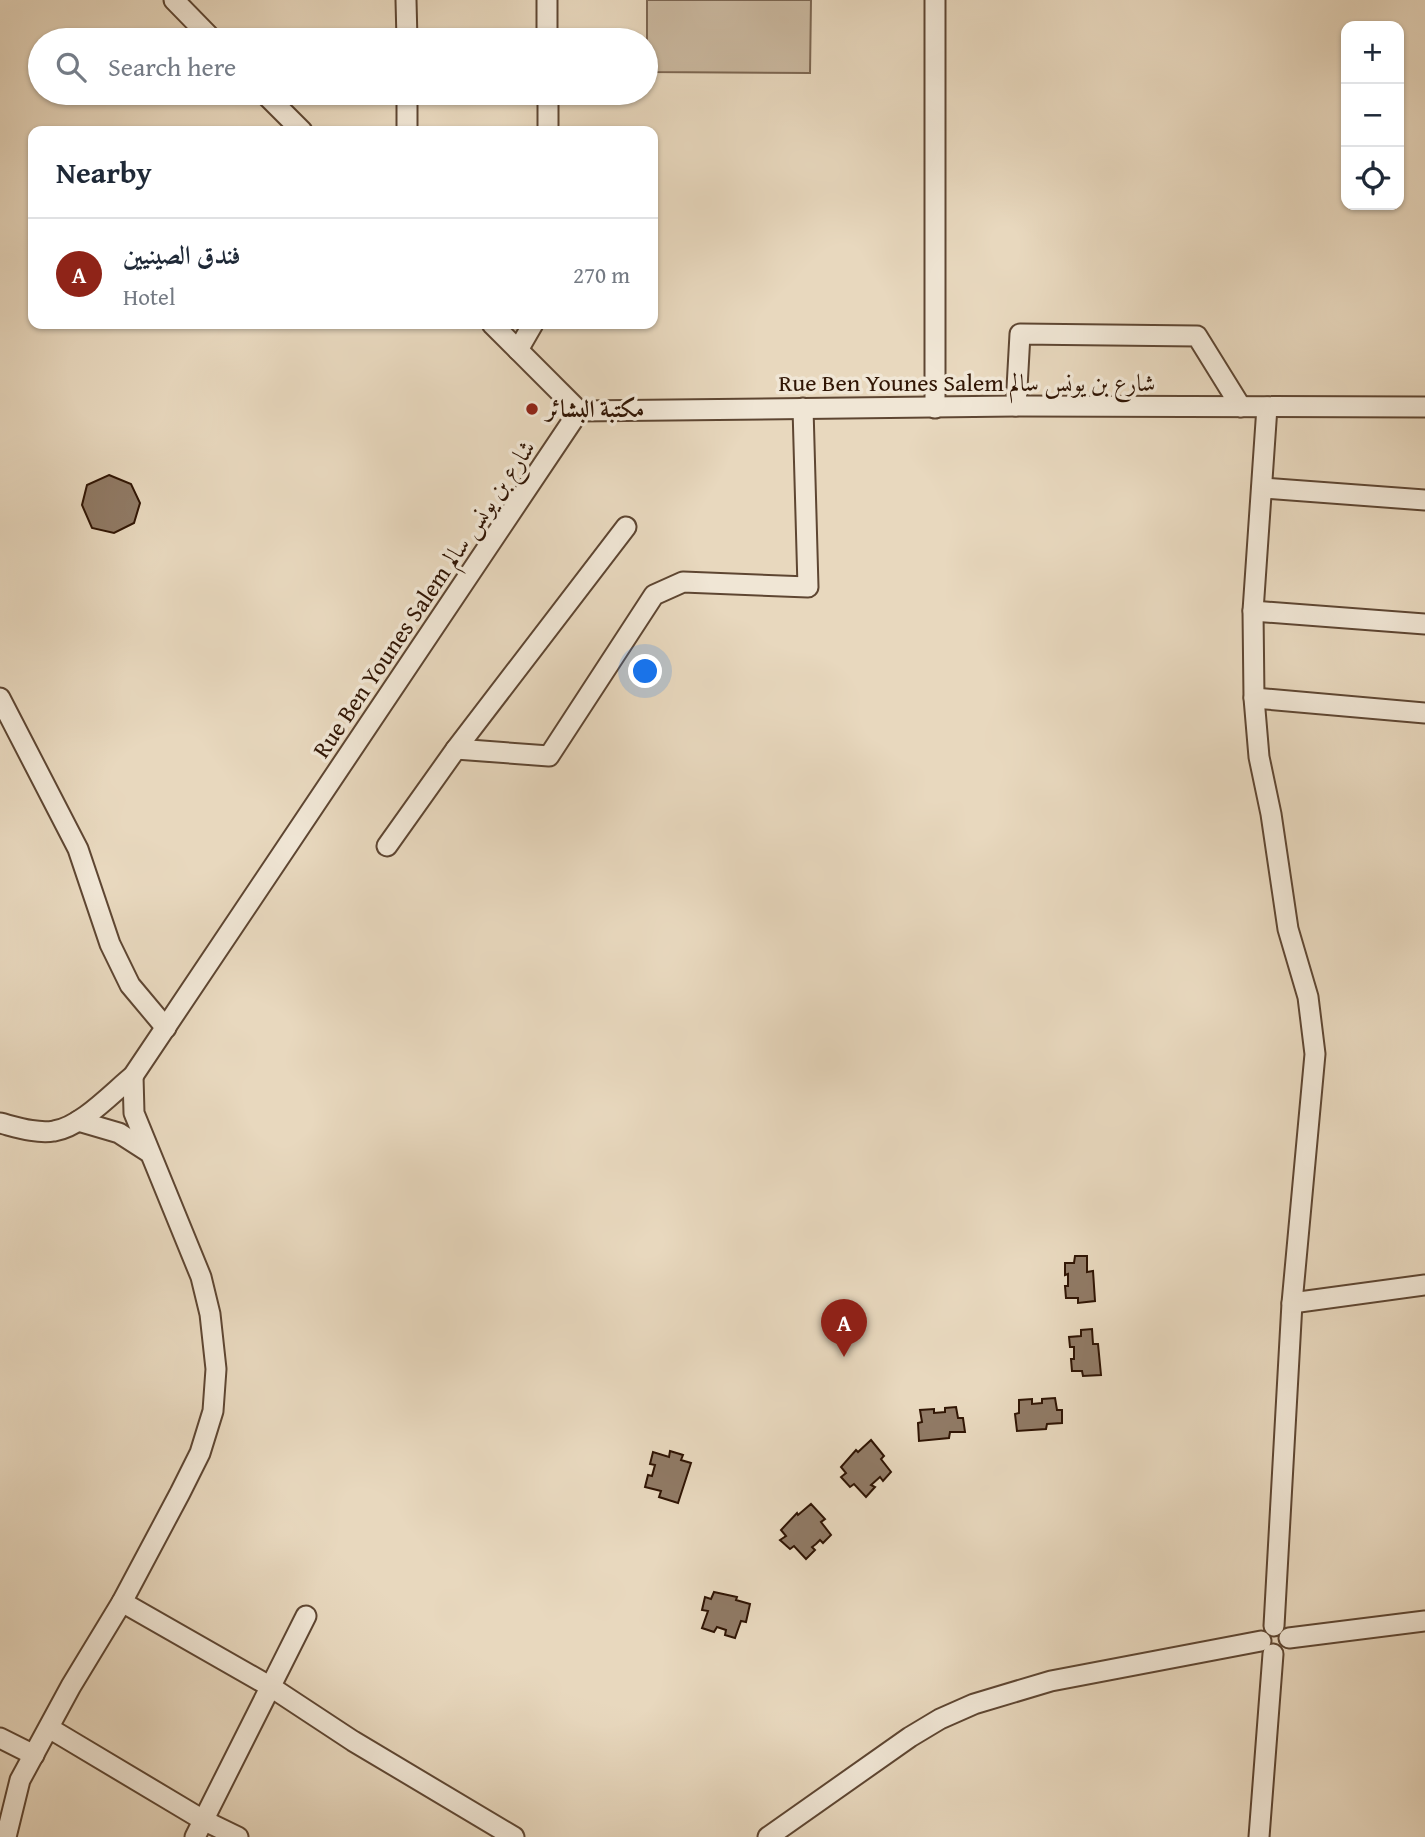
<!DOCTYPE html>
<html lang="en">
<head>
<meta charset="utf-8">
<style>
  body { margin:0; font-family:"Gentium Book Plus",Amiri,serif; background:#f2f2f3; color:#1f2937 }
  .controls { position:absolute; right:21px; top:21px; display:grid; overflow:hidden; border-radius:14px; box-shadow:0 2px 5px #0004 }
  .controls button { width:63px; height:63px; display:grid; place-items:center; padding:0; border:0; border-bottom:2px solid #e0e1e3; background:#fff; color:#1f2937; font:35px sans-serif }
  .you { position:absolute; left:646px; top:672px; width:24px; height:24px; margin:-18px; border:5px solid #fff; border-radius:50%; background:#1a73e8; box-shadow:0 0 0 10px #1a73e833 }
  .badge { display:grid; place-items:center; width:46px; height:46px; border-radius:50%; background:#8f2418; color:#fff; font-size:23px; font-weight:700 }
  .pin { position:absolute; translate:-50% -58px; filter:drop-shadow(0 2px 4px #0008) }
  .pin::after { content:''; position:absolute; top:37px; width:24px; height:21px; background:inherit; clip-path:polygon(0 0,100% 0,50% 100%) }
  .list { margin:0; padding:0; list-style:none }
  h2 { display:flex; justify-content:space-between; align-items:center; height:91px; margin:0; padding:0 28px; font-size:30px }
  h2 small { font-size:23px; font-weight:400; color:#747a83 }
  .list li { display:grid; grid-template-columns:46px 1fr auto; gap:21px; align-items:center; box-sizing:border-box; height:112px; padding:0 28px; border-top:2px solid #e0e1e3 }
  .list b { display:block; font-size:26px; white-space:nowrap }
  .list p { margin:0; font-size:23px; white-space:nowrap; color:#747a83 }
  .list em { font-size:23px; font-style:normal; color:#747a83 }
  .icon { flex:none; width:38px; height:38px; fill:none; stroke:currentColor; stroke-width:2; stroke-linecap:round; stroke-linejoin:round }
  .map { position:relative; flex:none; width:1425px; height:1837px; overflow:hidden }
  .search { position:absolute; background:#fff; box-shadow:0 2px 5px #0004; left:28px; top:28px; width:630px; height:77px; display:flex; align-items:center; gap:18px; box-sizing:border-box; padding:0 24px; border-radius:38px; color:#747a83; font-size:26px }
  .panel { position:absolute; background:#fff; box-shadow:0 2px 5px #0004; left:28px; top:126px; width:630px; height:203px; border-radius:14px }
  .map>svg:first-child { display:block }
</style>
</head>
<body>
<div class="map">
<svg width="1425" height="1837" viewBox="0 0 1425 1837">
  <rect width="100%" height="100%" fill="#e8d8be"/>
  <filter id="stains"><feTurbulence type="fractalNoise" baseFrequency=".00286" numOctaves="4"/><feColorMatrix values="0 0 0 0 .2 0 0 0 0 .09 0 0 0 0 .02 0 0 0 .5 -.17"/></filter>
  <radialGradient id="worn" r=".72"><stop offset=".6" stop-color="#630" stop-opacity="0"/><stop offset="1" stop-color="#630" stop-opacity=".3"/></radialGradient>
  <!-- green -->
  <polygon fill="#c9b79e" stroke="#7c6651" stroke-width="2" points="647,0 811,0 810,73 647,72"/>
  <!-- building -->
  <g fill="#907a65" stroke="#301504" stroke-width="2">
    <polygon points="109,475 131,484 140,503 134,523 114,533 92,528 82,505 87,485"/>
    <polygon points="1075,1256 1087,1256 1087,1272 1093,1271 1095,1301 1078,1303 1078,1298 1066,1298 1065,1286 1068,1286 1068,1274 1065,1275 1065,1263 1074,1263"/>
    <polygon points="1092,1329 1093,1344 1098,1344 1101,1375 1083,1376 1082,1371 1072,1371 1071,1359 1074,1359 1074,1347 1070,1347 1069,1337 1081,1336 1081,1330"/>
    <polygon points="1055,1398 1057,1410 1062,1410 1062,1423 1047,1424 1046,1429 1017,1431 1015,1414 1019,1413 1019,1400 1032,1399 1032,1404 1042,1403 1042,1399"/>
    <polygon points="956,1407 958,1418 963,1418 965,1432 950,1432 949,1438 919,1441 918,1423 922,1422 920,1410 934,1409 934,1413 945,1412 945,1408"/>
    <polygon points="871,1440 884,1456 881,1459 891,1472 883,1481 880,1477 871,1485 875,1487 866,1497 854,1484 850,1487 841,1477 846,1473 841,1467 856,1450 858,1452"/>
    <polygon points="670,1451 683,1455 681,1460 691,1463 678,1503 659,1497 661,1491 645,1487 648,1475 652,1476 655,1465 650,1464 653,1452 669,1457"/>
    <polygon points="811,1504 825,1519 821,1522 831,1535 823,1543 820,1540 816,1544 812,1547 815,1550 806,1559 794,1546 790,1549 780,1540 786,1536 781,1530 797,1513 798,1515"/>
    <polygon points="714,1592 737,1597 736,1600 750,1604 746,1622 741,1621 735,1638 725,1635 726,1630 717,1627 714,1632 702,1628 708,1611 702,1610 705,1597 711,1599"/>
  </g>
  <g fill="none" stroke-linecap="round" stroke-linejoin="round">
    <defs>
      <g id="street">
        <polyline points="174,0 213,40"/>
        <polyline points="406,0 407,40"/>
        <polyline points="547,0 547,40"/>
        <polyline points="935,0 935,408"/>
        <polyline points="264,93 302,131"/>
        <polyline points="407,93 407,131"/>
        <polyline points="548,93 548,131"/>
        <polyline points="492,324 579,411"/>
        <polyline points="518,350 533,324"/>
        <polyline points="1016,406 1020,334 1197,336 1241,407"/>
        <polyline points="1267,407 1253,611 1254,698 1259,757 1271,814 1288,929 1308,997 1315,1054 1292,1303 1274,1626"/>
        <polyline points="579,411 1016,406 1425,407"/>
        <polyline points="1262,488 1425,500"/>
        <polyline points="1253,611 1425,624"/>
        <polyline points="0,698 78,849 110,944 130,985 166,1028"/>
        <polyline points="1254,698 1425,713"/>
        <polyline points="456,749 549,756 654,595 683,582 808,587 803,408"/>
        <polyline points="387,846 456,749 626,527"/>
        <polyline points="78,1121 119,1133 147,1151"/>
        <path d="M 0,1123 C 16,1127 37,1134 54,1131 C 81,1127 112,1093 133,1076 L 579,411"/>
        <polyline points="1292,1303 1425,1285"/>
        <polyline points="122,1602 271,1687 353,1741 514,1837"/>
        <polyline points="1289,1638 1425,1621"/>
        <polyline points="49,1728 203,1820 238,1837"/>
        <polyline points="0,1738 34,1755"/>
        <polyline points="6,1837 20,1780 71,1686 122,1602 180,1493 200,1453 213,1411 216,1369 210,1314 201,1277 134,1113 133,1076"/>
        <polyline points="195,1837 306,1616"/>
        <polyline points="768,1837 910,1737 940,1719 974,1704 1051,1681 1261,1641"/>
        <polyline points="1259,1837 1273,1654"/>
      </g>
    </defs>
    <!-- street casing -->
    <use href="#street" stroke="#5e4632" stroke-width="23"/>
    <!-- street -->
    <use href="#street" stroke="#f0e6d5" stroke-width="19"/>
  </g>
  <!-- markers -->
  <circle fill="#8f2418" stroke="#f0e6d5" stroke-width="2.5" cx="532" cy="409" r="7"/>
  <g text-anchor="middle" stroke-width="7" stroke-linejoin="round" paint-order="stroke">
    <!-- street labels -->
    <g font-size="24" fill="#301504" stroke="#f0e6d5">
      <text x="967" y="391">Rue Ben Younes Salem شارع بن يونس سالم</text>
      <text transform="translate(424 599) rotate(-56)" y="8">Rue Ben Younes Salem شارع بن يونس سالم</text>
    </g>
    <!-- poi labels -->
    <g font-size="24" font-weight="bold" fill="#301504" stroke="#f0e6d5" text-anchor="start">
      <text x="546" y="417">مكتبة البشائر</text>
    </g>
  </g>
  <rect width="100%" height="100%" filter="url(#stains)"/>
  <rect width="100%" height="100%" fill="url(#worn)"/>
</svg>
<div class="controls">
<button>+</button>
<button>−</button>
<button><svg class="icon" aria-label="locate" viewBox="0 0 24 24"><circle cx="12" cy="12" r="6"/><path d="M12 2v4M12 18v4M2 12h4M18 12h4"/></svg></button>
</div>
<div class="you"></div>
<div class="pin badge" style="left:844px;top:1357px">A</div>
<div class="search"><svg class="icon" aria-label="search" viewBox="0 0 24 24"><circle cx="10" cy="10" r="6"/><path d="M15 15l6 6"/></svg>Search here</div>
<section class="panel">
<h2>Nearby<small></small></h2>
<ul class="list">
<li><span class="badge">A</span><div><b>فندق الصينيين</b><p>Hotel</p></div><em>270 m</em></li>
</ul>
</section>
</div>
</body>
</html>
